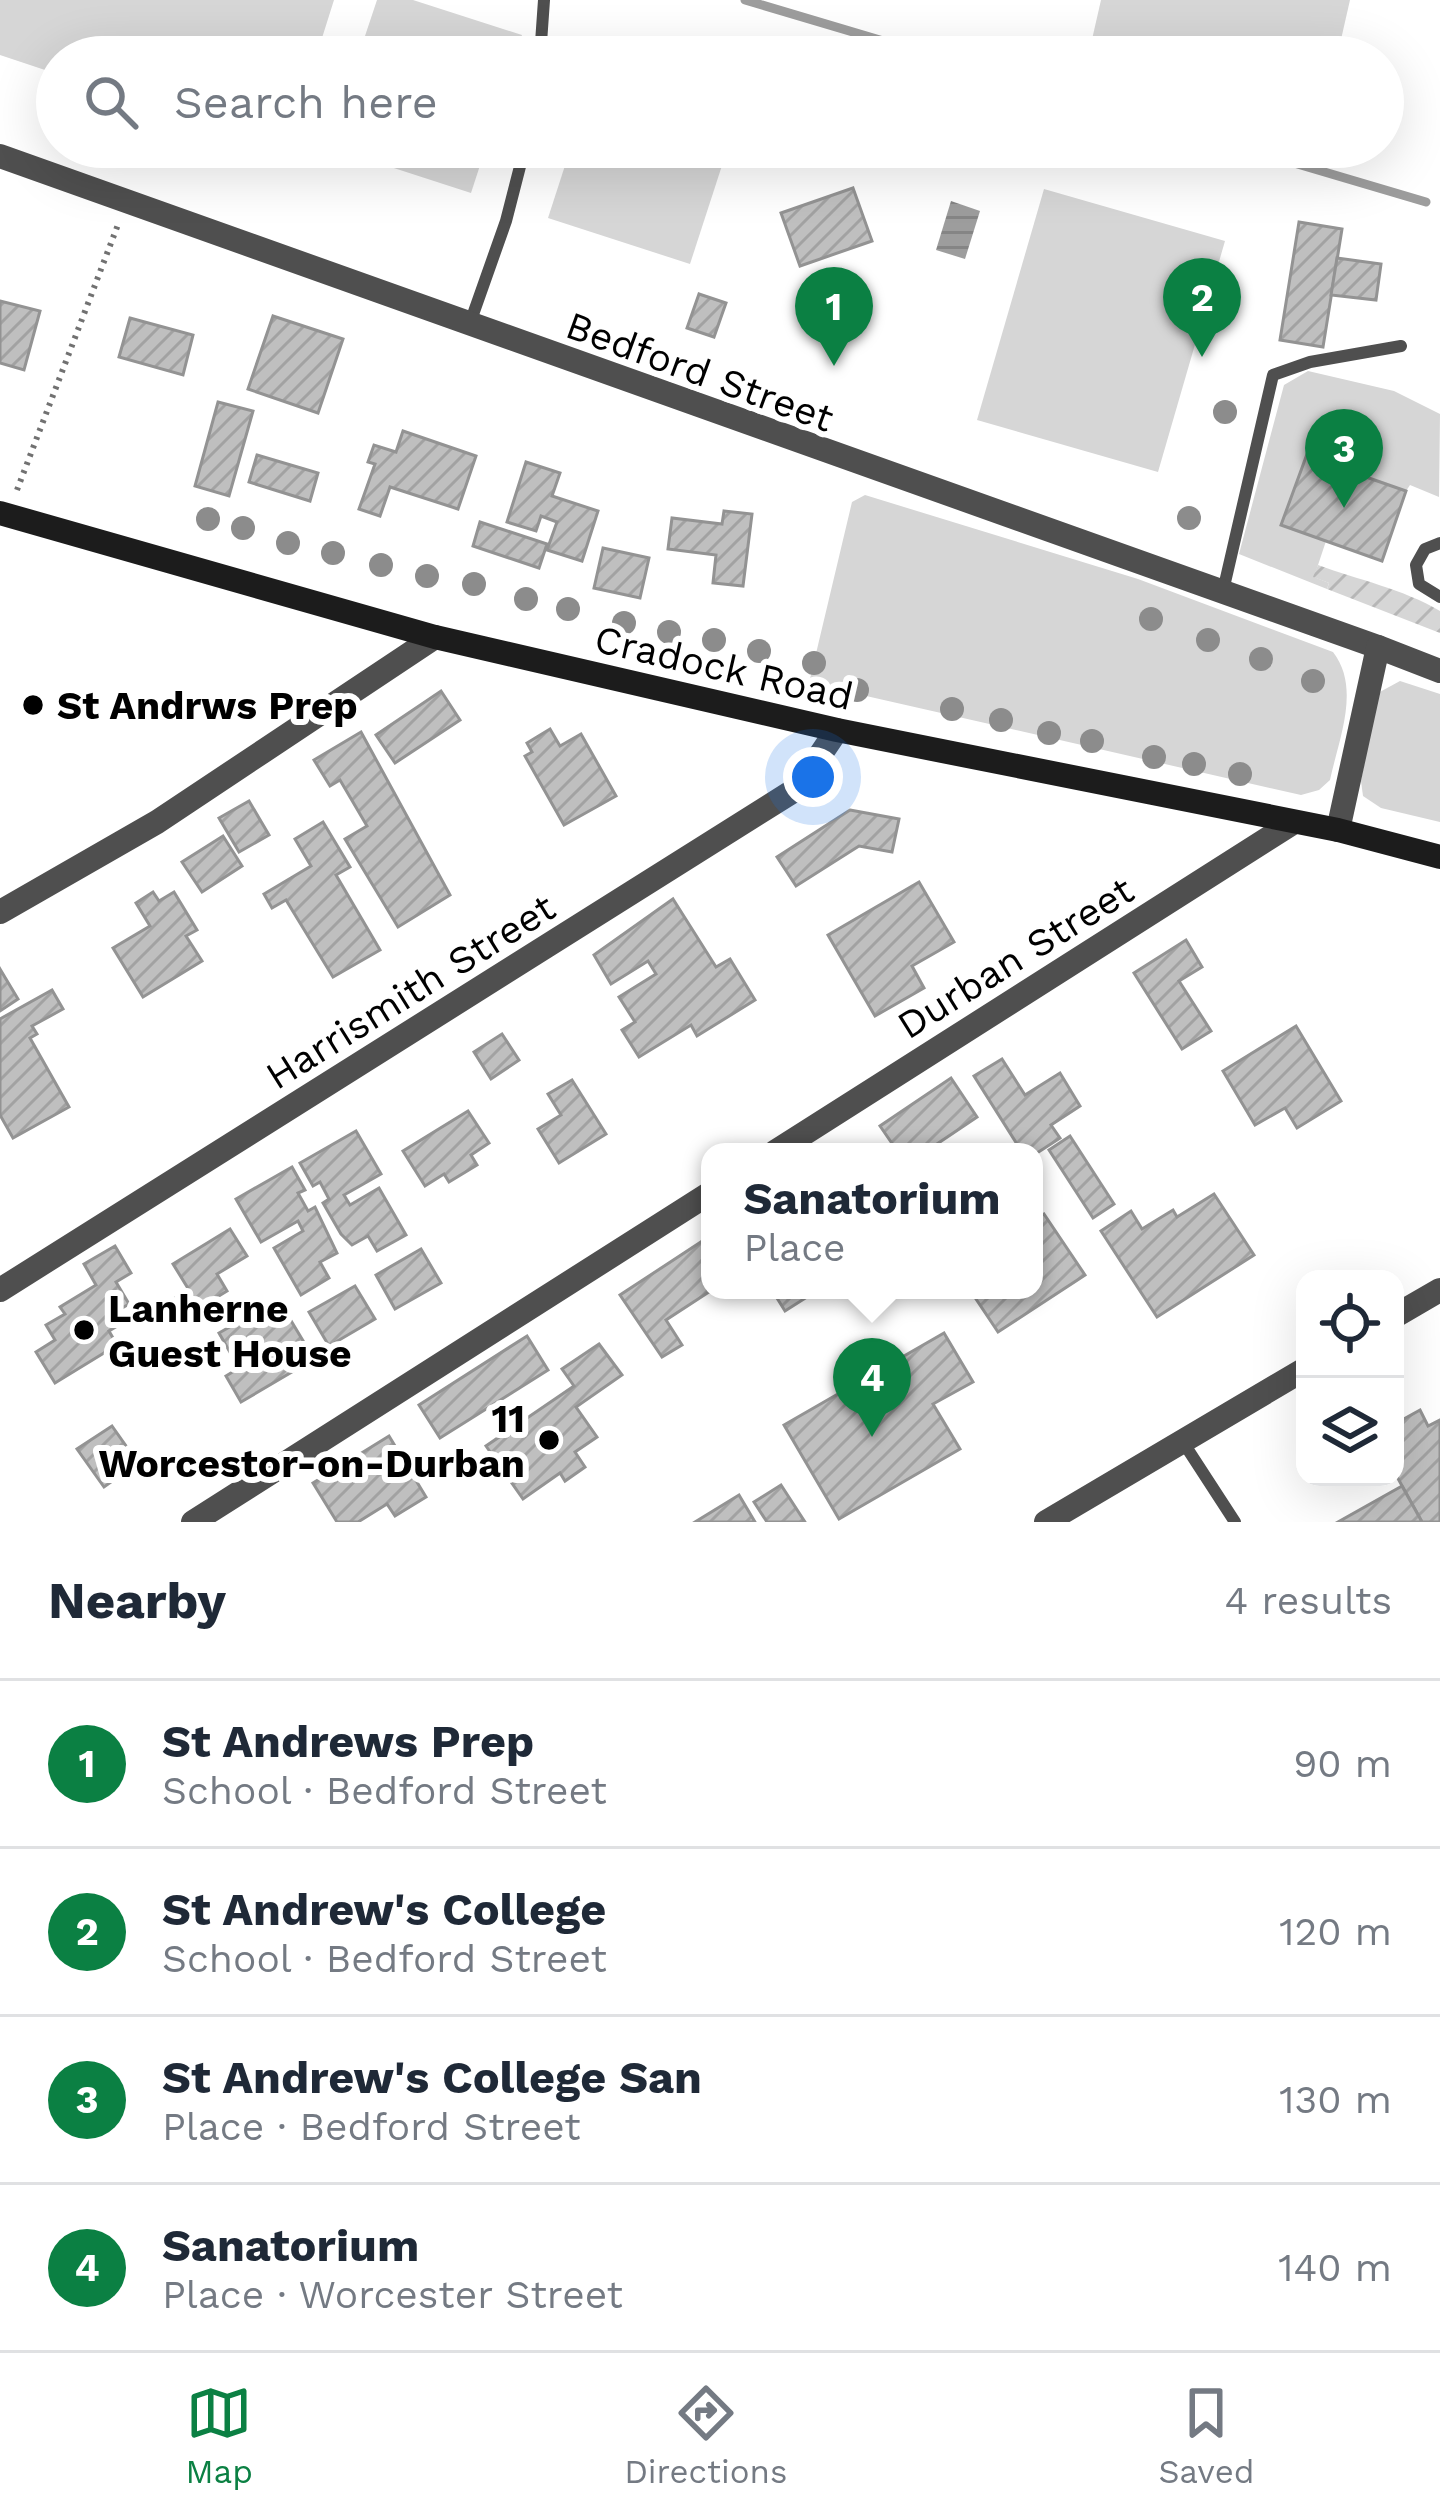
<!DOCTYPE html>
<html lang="en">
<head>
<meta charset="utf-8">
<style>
  body { margin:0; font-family:"Work Sans",sans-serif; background:#f6f6f7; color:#1f2937 }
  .controls { position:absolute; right:36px; bottom:36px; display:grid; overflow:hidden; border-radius:24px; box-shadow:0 12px 48px #0002 }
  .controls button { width:108px; height:108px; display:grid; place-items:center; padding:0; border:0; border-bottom:3px solid #e0e1e3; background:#fff; color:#1f2937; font:60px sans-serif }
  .you { position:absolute; left:813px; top:777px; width:42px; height:42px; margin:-30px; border:9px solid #fff; border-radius:50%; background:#1a73e8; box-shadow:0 0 0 18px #1a73e833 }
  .badge { display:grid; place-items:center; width:78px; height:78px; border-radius:50%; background:#0b8043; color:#fff; font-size:39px; font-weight:700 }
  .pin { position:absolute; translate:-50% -99px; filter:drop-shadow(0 3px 6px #0008) }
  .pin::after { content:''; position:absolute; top:63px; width:42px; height:36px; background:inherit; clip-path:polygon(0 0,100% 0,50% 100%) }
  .popup { position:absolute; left:701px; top:1143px; width:342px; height:156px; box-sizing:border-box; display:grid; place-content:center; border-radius:24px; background:#fff; filter:drop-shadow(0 3px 9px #0005); font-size:39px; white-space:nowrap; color:#747a83 }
  .popup b { font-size:45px; color:#1f2937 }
  .popup::after { content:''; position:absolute; left:50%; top:100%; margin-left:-24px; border:24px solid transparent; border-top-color:#fff }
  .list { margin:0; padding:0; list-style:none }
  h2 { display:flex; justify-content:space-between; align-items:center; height:156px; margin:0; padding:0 48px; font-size:51px }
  h2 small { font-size:39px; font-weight:400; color:#747a83 }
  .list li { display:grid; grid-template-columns:78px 1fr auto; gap:36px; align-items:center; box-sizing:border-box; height:168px; padding:0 48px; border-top:3px solid #e0e1e3 }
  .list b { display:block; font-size:45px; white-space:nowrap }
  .list p { margin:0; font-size:39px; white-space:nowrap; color:#747a83 }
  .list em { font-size:39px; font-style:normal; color:#747a83 }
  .icon { flex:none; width:66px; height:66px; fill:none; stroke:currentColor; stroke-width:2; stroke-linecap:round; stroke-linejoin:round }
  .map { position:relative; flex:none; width:1440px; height:1522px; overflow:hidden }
  .search { position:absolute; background:#fff; box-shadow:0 12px 48px #0002; left:36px; right:36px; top:36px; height:132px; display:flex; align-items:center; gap:30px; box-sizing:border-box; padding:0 42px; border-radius:66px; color:#747a83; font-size:45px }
  .sheet { height:828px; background:#fff }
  nav { display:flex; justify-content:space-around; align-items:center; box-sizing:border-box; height:168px; border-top:3px solid #e0e1e3; background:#fff; font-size:33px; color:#747a83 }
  nav a { display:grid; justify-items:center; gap:6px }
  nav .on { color:#0b8043 }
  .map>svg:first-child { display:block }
</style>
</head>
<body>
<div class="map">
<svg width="1440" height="1522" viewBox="0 0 1440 1522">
  <defs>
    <pattern id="garden-furrows" width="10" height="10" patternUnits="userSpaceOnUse" patternTransform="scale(3)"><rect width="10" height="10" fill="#d6d6d6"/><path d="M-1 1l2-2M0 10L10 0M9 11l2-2" fill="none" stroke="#b6b6b6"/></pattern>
    <pattern id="water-rules" width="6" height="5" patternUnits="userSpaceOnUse" patternTransform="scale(3)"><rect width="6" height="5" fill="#9d9d9d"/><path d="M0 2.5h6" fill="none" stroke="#858585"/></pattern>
    <pattern id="building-hatch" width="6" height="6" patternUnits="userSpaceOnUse" patternTransform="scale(3)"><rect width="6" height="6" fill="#bfbfbf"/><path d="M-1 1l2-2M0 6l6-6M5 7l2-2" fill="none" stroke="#a2a2a2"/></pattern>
  </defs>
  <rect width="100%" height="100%" fill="#fff"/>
  <!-- grass -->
  <g fill="#d6d6d6">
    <polygon points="0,0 334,0 316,57 57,57 57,74 0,55"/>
    <polygon points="377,0 413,0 522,35 515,57 358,57"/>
    <polygon points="1101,0 1350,0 1337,57 1088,57"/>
    <polygon points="329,147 486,147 471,193"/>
    <polygon points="571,147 728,147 690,264 548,218"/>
    <polygon points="1044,189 1225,241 1158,472 977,420"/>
    <polygon points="1308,371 1394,391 1440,414 1439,497 1410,485 1406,491 1366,477 1369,468 1309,447 1281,525 1326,541 1314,577 1329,583 1327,589 1239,554 1284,385"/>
    <path d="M 865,495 L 1138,579 L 1333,652 C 1361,688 1339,738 1330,780 L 1319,790 L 1301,795 L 809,683 L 852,502 Z"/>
    <polygon points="1400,681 1440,694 1440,822 1381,808 1363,796 1361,781 1378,693"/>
  </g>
  <!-- garden -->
  <path fill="url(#garden-furrows)" d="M 1318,565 C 1359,580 1403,589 1440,611 L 1440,633 L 1327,589 L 1329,583 L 1313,577 Z"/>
  <!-- water -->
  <polygon fill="url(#water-rules)" points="951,201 980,211 965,259 936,250"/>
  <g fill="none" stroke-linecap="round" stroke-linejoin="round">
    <!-- stream -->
    <g stroke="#9d9d9d" stroke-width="9">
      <polyline points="745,0 937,57"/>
      <polyline points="1240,147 1426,202"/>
    </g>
  </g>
  <!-- building -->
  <g fill="url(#building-hatch)" stroke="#939393" stroke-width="3">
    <polygon points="853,188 872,241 800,266 781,213"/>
    <polygon points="1299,222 1342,229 1323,347 1280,340"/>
    <polygon points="1337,258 1381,264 1376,300 1331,295"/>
    <polygon points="699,294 726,303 714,337 687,328"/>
    <polygon points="0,301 40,311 24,370 0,363"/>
    <polygon points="273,316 343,339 318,413 248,389"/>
    <polygon points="130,318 193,335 183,375 119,357"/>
    <polygon points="218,402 253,411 229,496 195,486"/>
    <polygon points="403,431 476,456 458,509 390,487 380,516 359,509 375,464 368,462 374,445 396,452"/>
    <polygon points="1310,446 1370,468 1366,477 1406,491 1382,561 1281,525"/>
    <polygon points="257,455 318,473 310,501 249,482"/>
    <polygon points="526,462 560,473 552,496 598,511 582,561 547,550 557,522 541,516 536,531 507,522"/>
    <polygon points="724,511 752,514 743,586 713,583 716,555 668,549 672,518 722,524"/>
    <polygon points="480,522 547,544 539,568 473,546"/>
    <polygon points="603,548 649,558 640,598 594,588"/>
    <polygon points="441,691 460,720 395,763 376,735"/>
    <polygon points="550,729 560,746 581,734 616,796 564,825 525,756 532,752 527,743"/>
    <polygon points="361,732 450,895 398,927 345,839 367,826 340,780 330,786 314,760"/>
    <polygon points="249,801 269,835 239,852 219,818"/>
    <polygon points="850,810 899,819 892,852 859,846 796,886 777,857"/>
    <polygon points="323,822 350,867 336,875 380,950 333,977 286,900 272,908 264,894 311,866 295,839"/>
    <polygon points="223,836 242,866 202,892 182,862"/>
    <polygon points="919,882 954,942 912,966 924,988 875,1016 828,935"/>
    <polygon points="153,892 159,901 174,892 197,930 186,936 202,961 143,997 113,948 150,926 136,903"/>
    <polygon points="673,899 716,967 730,959 755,1000 697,1036 691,1025 639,1057 622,1030 635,1022 619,997 656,974 648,961 611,984 594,955"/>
    <polygon points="1186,940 1202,967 1179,981 1211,1031 1182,1049 1134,973"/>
    <polygon points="0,969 18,999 0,1011"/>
    <polygon points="52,990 63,1009 32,1026 37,1034 30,1038 69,1107 13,1138 0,1115 0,1019"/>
    <polygon points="1296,1026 1341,1101 1297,1128 1285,1108 1255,1125 1223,1071"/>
    <polygon points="502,1034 519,1060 491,1079 474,1052"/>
    <polygon points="1002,1059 1025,1095 1060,1073 1080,1106 1051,1125 1060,1138 1034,1155 1022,1152 974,1076"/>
    <polygon points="951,1078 977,1117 925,1152 898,1152 880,1126"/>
    <polygon points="572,1080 606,1134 559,1163 538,1129 561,1115 548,1094"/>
    <polygon points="468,1111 489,1143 471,1155 477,1165 449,1182 444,1174 425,1186 403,1151"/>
    <polygon points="356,1131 381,1174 344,1195 350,1205 379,1188 406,1235 377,1251 368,1236 352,1245 341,1234 323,1203 329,1199 320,1182 313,1186 300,1163"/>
    <polygon points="1070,1136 1114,1204 1093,1218 1049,1150"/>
    <polygon points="292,1167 305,1190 298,1193 308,1211 315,1207 337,1253 320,1262 329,1278 301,1295 274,1248 303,1231 298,1221 261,1242 236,1199"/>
    <polygon points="1214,1194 1254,1255 1157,1317 1101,1231 1131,1211 1142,1229 1173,1210 1177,1217"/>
    <polygon points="1044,1214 1085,1275 998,1332 970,1290 1034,1290 1034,1220"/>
    <polygon points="230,1229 247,1256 217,1274 227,1291 186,1316 175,1298 189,1290 173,1264"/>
    <polygon points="710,1236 712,1290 666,1320 682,1345 662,1357 620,1295"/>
    <polygon points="115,1246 131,1273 116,1282 129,1304 117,1311 124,1322 109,1331 117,1345 55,1383 36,1352 55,1340 46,1325 65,1314 60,1307 96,1285 84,1264"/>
    <polygon points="421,1249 441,1283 395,1309 376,1275"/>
    <polygon points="355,1286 375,1319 329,1346 309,1312"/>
    <polygon points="772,1290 818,1290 785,1311"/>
    <polygon points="278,1299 314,1359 241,1402 226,1376 239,1368 219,1333"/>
    <polygon points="944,1333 973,1382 933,1404 960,1449 839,1519 784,1425"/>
    <polygon points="527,1336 548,1370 440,1438 419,1405"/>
    <polygon points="599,1344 622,1375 576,1407 597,1437 575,1452 585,1467 565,1481 560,1473 523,1499 486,1446 574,1386 562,1369"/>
    <polygon points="1420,1410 1428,1426 1440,1420 1440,1522 1422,1522 1395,1473 1395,1424"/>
    <polygon points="112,1426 138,1463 104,1487 77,1449"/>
    <polygon points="389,1436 426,1497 395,1516 387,1504 358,1522 337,1522 313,1483"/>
    <polygon points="781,1485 805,1522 767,1522 754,1502"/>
    <polygon points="1402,1486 1422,1522 1338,1522"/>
    <polygon points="739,1495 755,1522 695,1522"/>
  </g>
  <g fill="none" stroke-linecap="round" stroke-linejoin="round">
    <!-- path -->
    <polyline stroke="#717171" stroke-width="6" stroke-dasharray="3 6" stroke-linecap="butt" points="17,490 119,222"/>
    <!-- lane -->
    <g stroke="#4f4f4f" stroke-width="12">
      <polyline points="540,57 544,0"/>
      <polyline points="470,323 506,221 525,147"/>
      <polyline points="1440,543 1425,549 1416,565 1419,584 1440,597"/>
      <polyline points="1223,591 1273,375 1310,362 1401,346"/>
      <polyline points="1183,1442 1235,1522"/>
    </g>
    <!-- street -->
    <g stroke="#4f4f4f" stroke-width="24">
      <polyline points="0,156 1378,647"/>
      <polyline points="1338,830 1378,647 1440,671"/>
      <polyline points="0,912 157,822 435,637"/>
      <polyline points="775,1152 1294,822"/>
      <polyline points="0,1290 798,788 837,730"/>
      <polyline points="1395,1316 1440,1290"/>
      <polyline points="193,1522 710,1193"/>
      <polyline points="1046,1522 1305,1369"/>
    </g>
    <!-- secondary -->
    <polyline stroke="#1c1c1c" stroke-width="24" points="0,513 435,637 837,730 1338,830 1440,857"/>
  </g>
  <!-- trees -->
  <g fill="#8c8c8c">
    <circle cx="1225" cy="412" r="12"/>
    <circle cx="1189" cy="518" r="12"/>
    <circle cx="208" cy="519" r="12"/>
    <circle cx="243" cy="528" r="12"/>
    <circle cx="288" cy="543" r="12"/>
    <circle cx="333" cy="553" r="12"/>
    <circle cx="381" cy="565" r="12"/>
    <circle cx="427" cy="576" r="12"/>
    <circle cx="474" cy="584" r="12"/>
    <circle cx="526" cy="599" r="12"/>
    <circle cx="568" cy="609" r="12"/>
    <circle cx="1151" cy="619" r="12"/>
    <circle cx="624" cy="623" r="12"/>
    <circle cx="669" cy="632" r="12"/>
    <circle cx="714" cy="640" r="12"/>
    <circle cx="1208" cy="640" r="12"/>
    <circle cx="759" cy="651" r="12"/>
    <circle cx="1261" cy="659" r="12"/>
    <circle cx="814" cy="663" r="12"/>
    <circle cx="1313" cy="681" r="12"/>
    <circle cx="857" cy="690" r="12"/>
    <circle cx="952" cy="709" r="12"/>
    <circle cx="1001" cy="720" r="12"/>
    <circle cx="1049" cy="733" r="12"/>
    <circle cx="1092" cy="741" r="12"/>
    <circle cx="1154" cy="757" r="12"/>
    <circle cx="1194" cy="764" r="12"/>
    <circle cx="1240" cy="774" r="12"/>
  </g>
  <!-- markers -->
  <g fill="#000" stroke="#fff" stroke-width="4.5">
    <circle cx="33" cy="705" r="12"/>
    <circle cx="84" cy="1330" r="12"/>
    <circle cx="549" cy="1440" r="12"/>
  </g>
  <g text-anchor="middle" stroke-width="12" stroke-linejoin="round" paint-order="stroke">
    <!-- street labels -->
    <g font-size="39" fill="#000" stroke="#fff">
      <text transform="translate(700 371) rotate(20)" y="14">Bedford Street</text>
      <text transform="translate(724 667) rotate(13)" y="14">Cradock Road</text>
      <text transform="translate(1015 957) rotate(-32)" y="14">Durban Street</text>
      <text transform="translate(410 991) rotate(-32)" y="14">Harrismith Street</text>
    </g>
    <!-- poi labels -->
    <g font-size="39" font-weight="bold" fill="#000" stroke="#fff" text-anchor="start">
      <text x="57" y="719">St Andrws Prep</text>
      <text x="108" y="1322">Lanherne<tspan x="108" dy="45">Guest House</tspan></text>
      <text x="525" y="1432" text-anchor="end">11<tspan x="525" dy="45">Worcestor-on-Durban</tspan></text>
    </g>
  </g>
</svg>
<div class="controls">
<button><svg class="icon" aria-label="locate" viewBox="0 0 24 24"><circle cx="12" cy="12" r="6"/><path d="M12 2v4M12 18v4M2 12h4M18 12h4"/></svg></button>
<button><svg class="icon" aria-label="layers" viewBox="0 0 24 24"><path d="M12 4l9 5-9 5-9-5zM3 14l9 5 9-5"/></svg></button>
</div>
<div class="you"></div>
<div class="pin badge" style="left:834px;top:366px">1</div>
<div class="pin badge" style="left:1202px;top:357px">2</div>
<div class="pin badge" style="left:1344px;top:508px">3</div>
<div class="pin badge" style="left:872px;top:1437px">4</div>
<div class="popup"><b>Sanatorium</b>Place</div>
<div class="search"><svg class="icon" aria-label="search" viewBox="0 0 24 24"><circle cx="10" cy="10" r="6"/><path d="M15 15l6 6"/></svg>Search here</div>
</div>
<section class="sheet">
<h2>Nearby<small>4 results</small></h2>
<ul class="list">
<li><span class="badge">1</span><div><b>St Andrews Prep</b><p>School · Bedford Street</p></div><em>90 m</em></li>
<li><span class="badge">2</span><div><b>St Andrew's College</b><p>School · Bedford Street</p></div><em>120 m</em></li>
<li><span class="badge">3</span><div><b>St Andrew's College San</b><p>Place · Bedford Street</p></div><em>130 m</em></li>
<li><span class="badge">4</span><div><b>Sanatorium</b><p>Place · Worcester Street</p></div><em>140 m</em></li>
</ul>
</section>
<nav>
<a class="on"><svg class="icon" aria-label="map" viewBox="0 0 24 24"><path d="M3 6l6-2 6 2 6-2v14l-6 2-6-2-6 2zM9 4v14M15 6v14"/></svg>Map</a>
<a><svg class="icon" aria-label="directions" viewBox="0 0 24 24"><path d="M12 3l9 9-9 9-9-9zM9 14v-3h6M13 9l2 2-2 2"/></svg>Directions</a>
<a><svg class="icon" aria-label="saved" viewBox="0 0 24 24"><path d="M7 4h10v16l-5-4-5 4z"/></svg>Saved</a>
</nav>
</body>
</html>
